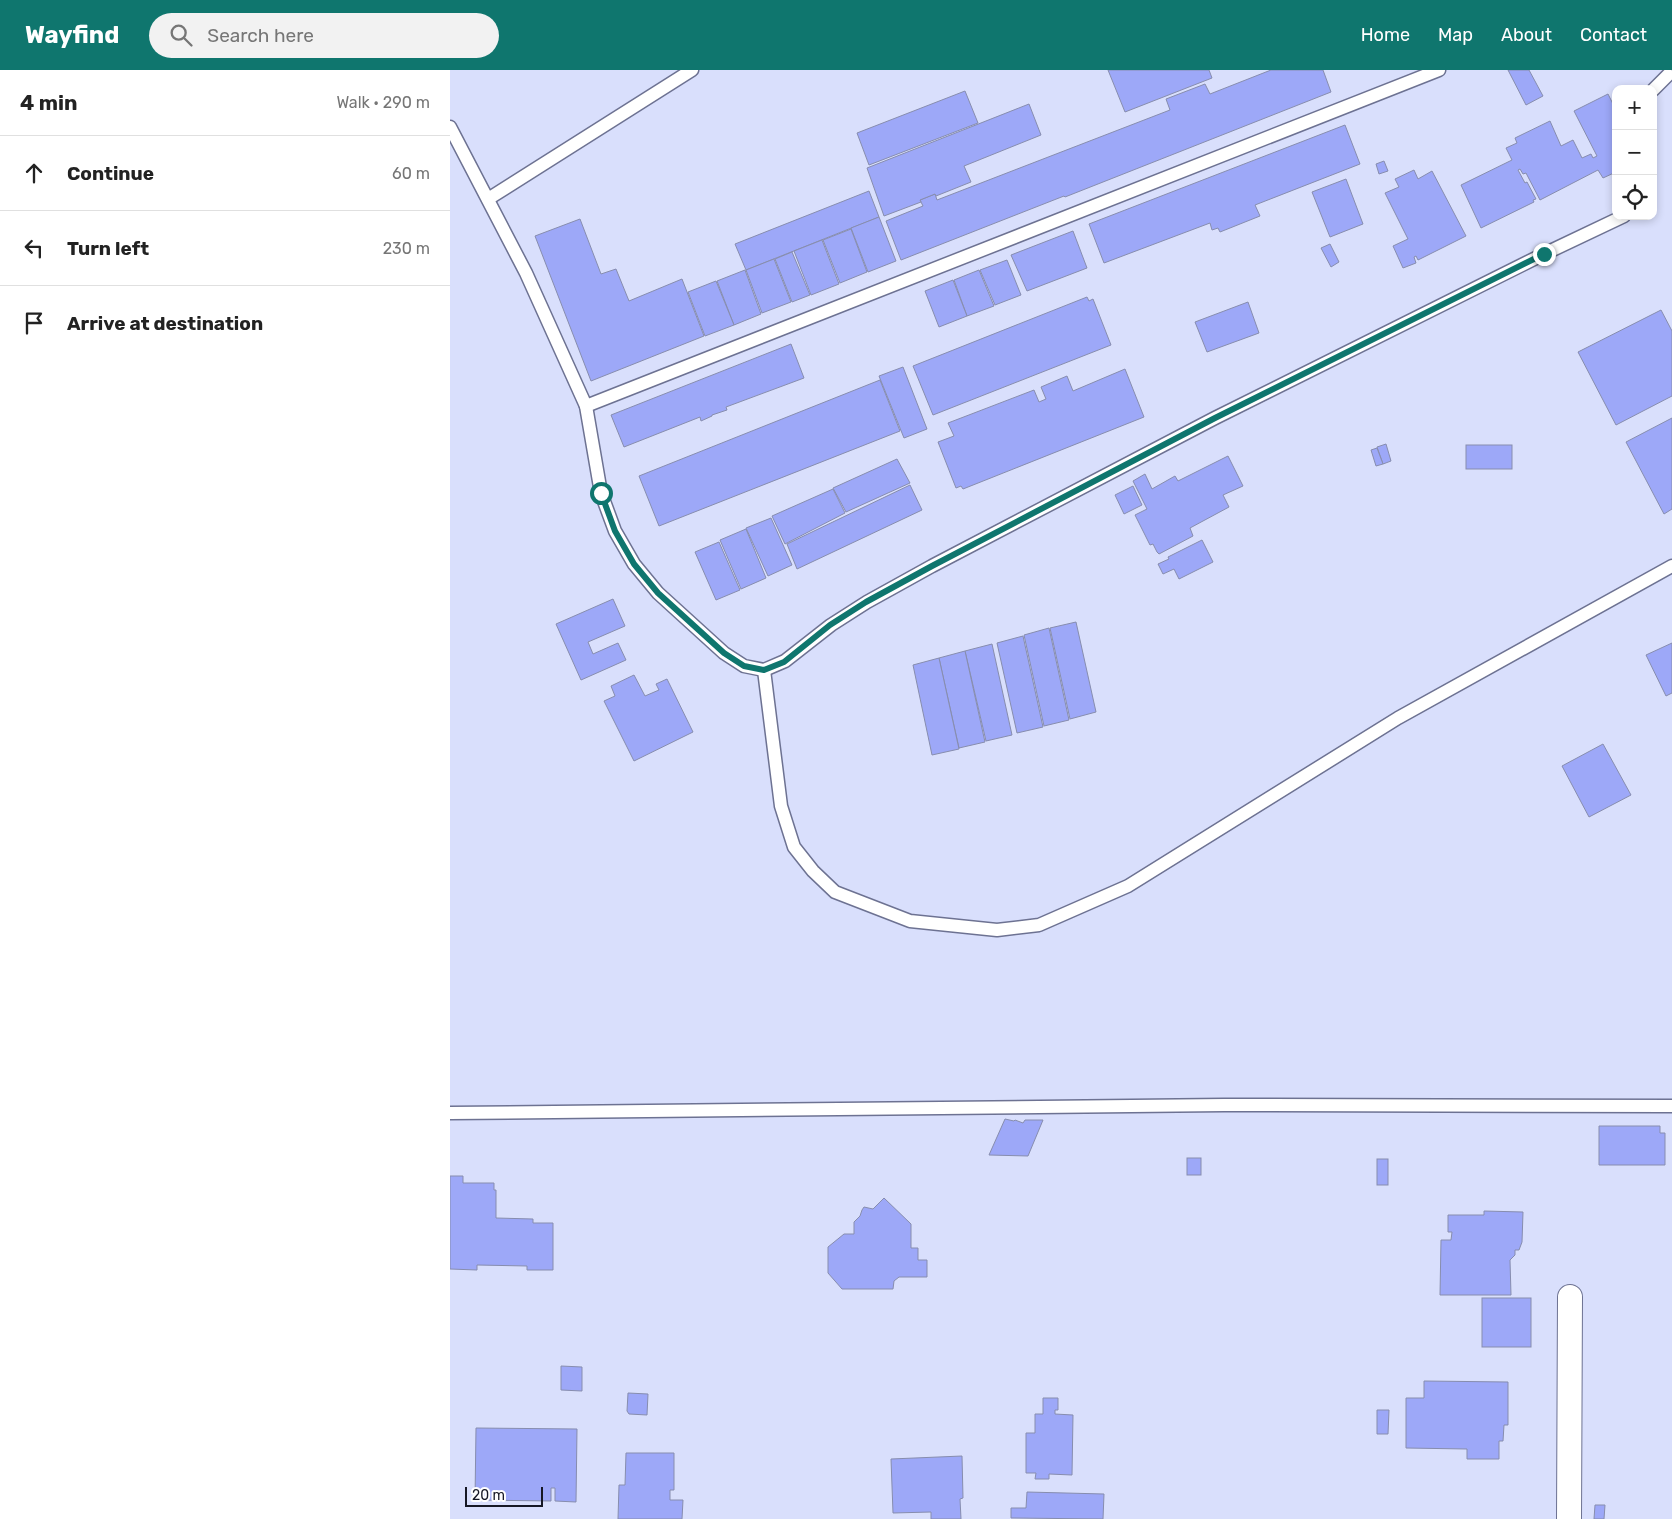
<!DOCTYPE html>
<html lang="en">
<head>
<meta charset="utf-8">
<style>
  body { margin:0; font-family:Rubik,sans-serif; background:#f2f2f2; color:#222 }
  .controls { position:absolute; right:15px; top:15px; display:grid; overflow:hidden; border-radius:10px; box-shadow:0 2px 8px #0003 }
  .controls button { width:45px; height:45px; display:grid; place-items:center; padding:0; border:0; border-bottom:1px solid #e0e0e0; background:#fff; color:#222; font:25px sans-serif }
  .scale { position:absolute; left:15px; bottom:12px; width:78px; box-sizing:border-box; padding-left:5px; border:2px solid #161825; border-top:0; font-size:14px; line-height:18px; white-space:nowrap; color:#161825; -webkit-text-stroke:4px #fff; paint-order:stroke }
  .stop { position:absolute; width:15px; height:15px; margin:-11px; border:4px solid #0f766e; border-radius:50%; background:#fff }
  .stop.end { background:#0f766e; border-color:#fff; box-shadow:0 1px 5px #0008 }
  .list { margin:0; padding:0; list-style:none }
  h2 { display:flex; justify-content:space-between; align-items:center; height:65px; margin:0; padding:0 20px; font-size:21px }
  h2 small { font-size:16px; font-weight:400; color:#767676 }
  .list li { display:grid; grid-template-columns:32px 1fr auto; gap:15px; align-items:center; box-sizing:border-box; height:75px; padding:0 20px; border-top:1px solid #e0e0e0 }
  .list b { display:block; font-size:19px; white-space:nowrap }
  .list em { font-size:16px; font-style:normal; color:#767676 }
  .icon { flex:none; width:28px; height:28px; fill:none; stroke:currentColor; stroke-width:2; stroke-linecap:round; stroke-linejoin:round }
  .map { position:relative; flex:none; width:1222px; height:1449px; overflow:hidden }
  header { display:flex; align-items:center; gap:30px; box-sizing:border-box; height:70px; padding:0 25px; background:#0f766e; color:#fff }
  header strong { font-size:24px }
  nav { display:flex; gap:28px; margin-inline-start:auto; font-size:18px }
  .search { width:350px; height:45px; background:#f2f2f2; display:flex; align-items:center; gap:12px; box-sizing:border-box; padding:0 18px; border-radius:28px; color:#767676; font-size:19px }
  main { display:flex }
  aside { flex:1; background:#fff }
  .map>svg:first-child { display:block }
</style>
</head>
<body>
<header>
<strong>Wayfind</strong>
<div class="search"><svg class="icon" aria-label="search" viewBox="0 0 24 24"><circle cx="10" cy="10" r="6"/><path d="M15 15l6 6"/></svg>Search here</div>
<nav><a>Home</a><a>Map</a><a>About</a><a>Contact</a></nav>
</header>
<main>
<aside>
<h2>4 min<small>Walk · 290 m</small></h2>
<ul class="list">
<li><svg class="icon" aria-label="ahead" viewBox="0 0 24 24"><path d="M12 20V5M6 11l6-6 6 6"/></svg><div><b>Continue</b></div><em>60 m</em></li>
<li><svg class="icon" aria-label="left" viewBox="0 0 24 24"><path d="M17 20v-9H6M10 6l-5 5 5 5"/></svg><div><b>Turn left</b></div><em>230 m</em></li>
<li><svg class="icon" aria-label="arrive" viewBox="0 0 24 24"><path d="M6 21V4h12l-3 4 3 4H6"/></svg><div><b>Arrive at destination</b></div></li>
</ul>
</aside>
<div class="map">
<svg width="1222" height="1449" viewBox="0 0 1222 1449">
  <rect width="100%" height="100%" fill="#d9dffc"/>
  <!-- building -->
  <g fill="#9da8f8" stroke="#878dae">
    <polygon points="658,0 759,0 762,8 675,42"/>
    <polygon points="821,0 873,0 881,22 615,127 614,126 451,190 436,151 473,136 470,130 485,124 487,130 720,40 716,29 755,14 760,24"/>
    <polygon points="1058,0 1079,0 1093,26 1076,35"/>
    <polygon points="515,21 528,53 419,95 407,63"/>
    <polygon points="1158,24 1166,40 1166,102 1153,108 1148,100 1090,130 1076,103 1073,104 1070,99 1068,100 1075,113 1077,112 1086,129 1083,130 1084,132 1031,158 1011,115 1062,90 1056,78 1067,73 1065,68 1100,51 1111,76 1123,70 1132,88 1141,84 1143,88 1147,86 1124,41"/>
    <polygon points="579,34 591,65 514,96 521,112 486,126 485,124 470,130 471,132 434,146 417,98"/>
    <polygon points="895,55 910,94 805,135 810,146 770,162 768,158 762,160 760,153 654,193 639,154"/>
    <polygon points="934,91 938,101 929,104 926,94"/>
    <polygon points="964,100 968,109 982,101 1016,166 968,190 966,186 964,187 966,193 953,198 943,176 958,169 935,123 949,117 945,109"/>
    <polygon points="896,109 913,154 880,167 862,122"/>
    <polygon points="419,121 429,147 296,200 285,174"/>
    <polygon points="429,147 446,191 418,202 401,158"/>
    <polygon points="130,149 151,204 166,199 179,231 232,209 254,266 141,311 85,166"/>
    <polygon points="401,159 417,202 390,213 373,170"/>
    <polygon points="623,161 637,198 577,221 561,185"/>
    <polygon points="372,170 389,214 361,225 344,181"/>
    <polygon points="880,174 889,192 881,197 871,178"/>
    <polygon points="342,182 360,225 342,232 325,189"/>
    <polygon points="324,189 341,232 312,243 296,200"/>
    <polygon points="557,190 571,225 545,235 530,200"/>
    <polygon points="295,200 311,244 284,255 267,211"/>
    <polygon points="529,200 544,236 517,246 504,210"/>
    <polygon points="503,210 517,246 489,257 475,221"/>
    <polygon points="266,211 284,255 255,266 238,222"/>
    <polygon points="637,227 639,231 643,229 661,275 483,345 463,296"/>
    <polygon points="798,232 809,263 757,282 745,252"/>
    <polygon points="1211,240 1222,261 1222,326 1166,355 1128,282"/>
    <polygon points="341,274 354,308 276,337 277,340 262,345 262,346 251,351 250,347 174,377 161,345"/>
    <polygon points="453,297 477,359 454,368 429,306"/>
    <polygon points="675,299 694,347 513,419 511,416 506,418 488,372 504,366 498,353 584,320 589,332 596,329 591,317 617,306 623,321"/>
    <polygon points="430,310 450,361 209,456 189,406"/>
    <polygon points="1222,348 1222,439 1214,444 1176,372"/>
    <polygon points="936,374 941,391 933,394 927,377"/>
    <rect x="1016" y="375" width="46" height="24"/>
    <polygon points="927,378 933,394 926,396 921,380"/>
    <polygon points="778,386 793,416 773,425 779,437 740,458 743,466 709,484 707,482 703,474 700,475 685,445 697,439 683,411 695,404 702,419 725,406 728,411"/>
    <polygon points="447,389 460,413 396,442 383,418"/>
    <polygon points="460,415 472,440 347,499 337,474"/>
    <polygon points="683,416 692,435 674,444 665,425"/>
    <polygon points="383,419 395,443 335,474 322,446"/>
    <polygon points="321,448 342,495 318,506 296,458"/>
    <polygon points="296,459 316,508 291,519 270,470"/>
    <polygon points="752,470 763,492 729,509 724,499 713,504 708,494 719,489 718,487"/>
    <polygon points="269,472 290,520 266,530 245,482"/>
    <polygon points="163,529 175,556 138,572 143,584 168,573 176,590 131,610 106,554"/>
    <polygon points="626,552 646,642 620,649 600,558"/>
    <polygon points="599,558 619,650 594,656 574,565"/>
    <polygon points="573,566 593,657 567,663 547,573"/>
    <polygon points="1222,573 1222,623 1216,626 1196,585"/>
    <polygon points="542,574 562,665 536,671 515,581"/>
    <polygon points="515,581 535,672 509,678 489,588"/>
    <polygon points="489,588 509,679 482,685 463,595"/>
    <polygon points="184,605 195,626 209,620 206,614 217,609 243,662 184,691 154,631 165,626 161,616"/>
    <polygon points="1153,674 1181,725 1139,747 1112,696"/>
    <polygon points="555,1049 564,1051 565,1050 573,1053 575,1050 593,1050 578,1086 539,1085"/>
    <polygon points="1149,1056 1210,1056 1210,1063 1215,1063 1215,1095 1149,1095"/>
    <rect x="737" y="1088" width="14" height="17"/>
    <rect x="927" y="1089" width="11" height="26"/>
    <polygon points="0,1106 13,1106 13,1113 44,1113 44,1120 46,1120 46,1148 83,1149 83,1153 103,1153 103,1200 77,1200 77,1196 27,1195 27,1200 0,1199"/>
    <polygon points="434,1128 461,1154 461,1178 468,1178 468,1190 477,1190 477,1207 449,1207 444,1211 443,1219 392,1219 378,1203 378,1177 394,1164 404,1164 404,1152 410,1146 412,1140 414,1137 423,1139"/>
    <polygon points="1034,1141 1073,1142 1072,1172 1069,1180 1065,1180 1065,1185 1060,1190 1061,1225 990,1225 991,1170 1001,1170 1002,1162 998,1162 998,1145 1034,1145"/>
    <rect x="1032" y="1228" width="49" height="49"/>
    <polygon points="111,1296 132,1297 132,1321 111,1320"/>
    <polygon points="974,1311 1058,1312 1058,1355 1054,1355 1053,1371 1049,1371 1049,1389 1017,1389 1017,1379 956,1378 956,1328 974,1328"/>
    <polygon points="178,1323 198,1324 197,1345 179,1344 177,1341"/>
    <polygon points="593,1328 608,1328 608,1340 605,1340 605,1344 623,1345 622,1405 599,1404 599,1409 585,1409 586,1403 576,1403 576,1363 585,1363 585,1344 593,1344"/>
    <polygon points="927,1340 939,1340 938,1364 927,1364"/>
    <polygon points="26,1358 127,1359 126,1432 105,1431 105,1418 101,1418 101,1431 25,1430"/>
    <polygon points="176,1383 224,1383 224,1420 220,1420 220,1430 233,1430 232,1449 168,1449 169,1415 175,1415"/>
    <polygon points="512,1386 513,1428 510,1429 511,1449 481,1449 481,1442 443,1443 441,1389"/>
    <polygon points="577,1422 654,1424 653,1449 561,1448 561,1438 576,1438"/>
    <polygon points="1145,1435 1155,1435 1154,1449 1144,1449"/>
  </g>
  <g fill="none" stroke-linecap="round" stroke-linejoin="round">
    <defs>
      <g id="service">
        <polyline points="1203,20 1218,5"/>
        <polyline points="0,57 76,203 136,336 989,0"/>
        <polyline points="38,129 242,0"/>
        <polyline points="136,336 151,423 165,461 184,494 208,523 274,583 294,596 314,600 335,591 381,555 417,532 482,496 765,348 1094,184 1174,146"/>
        <polyline points="314,600 331,736 344,777 363,801 385,822 460,851 547,860 589,855 678,816 948,648 1222,496"/>
        <polyline points="0,1043 774,1035 1222,1036"/>
      </g>
      <polyline id="minor" points="1119,1449 1120,1227"/>
    </defs>
    <!-- service casing -->
    <use href="#service" stroke="#6d7292" stroke-width="15"/>
    <!-- minor casing -->
    <use href="#minor" stroke="#6d7292" stroke-width="26"/>
    <!-- service -->
    <use href="#service" stroke="#fff" stroke-width="12"/>
    <!-- minor -->
    <use href="#minor" stroke="#fff" stroke-width="24"/>
  </g>
  <g fill="none" stroke-linecap="round" stroke-linejoin="round">
    <!-- route -->
    <polyline stroke="#0f766e" stroke-width="6" points="151,423 165,461 184,494 208,523 274,583 294,596 314,600 334,592 380,555 416,532 482,496 765,348 1094,184"/>
  </g>
</svg>
<div class="controls">
<button>+</button>
<button>−</button>
<button><svg class="icon" aria-label="locate" viewBox="0 0 24 24"><circle cx="12" cy="12" r="6"/><path d="M12 2v4M12 18v4M2 12h4M18 12h4"/></svg></button>
</div>
<div class="scale">20 m</div>
<div class="stop" style="left:151px;top:423px"></div>
<div class="stop end" style="left:1094px;top:184px"></div>
</div>
</main>
</body>
</html>
